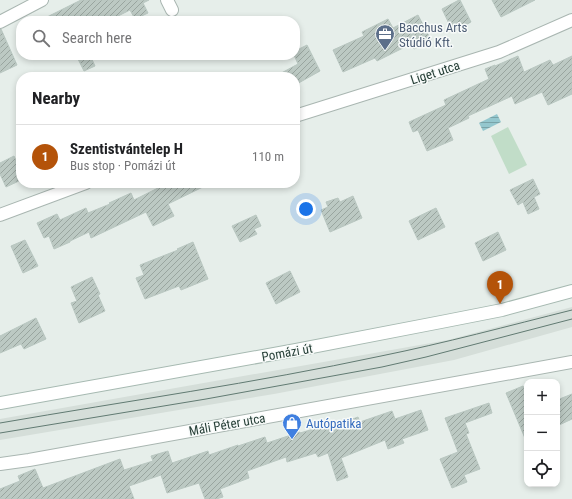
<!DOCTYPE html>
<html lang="en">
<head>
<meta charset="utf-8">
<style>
  body { margin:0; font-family:"Roboto Condensed",sans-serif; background:#f6f6f6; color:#202124 }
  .controls { position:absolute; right:12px; bottom:12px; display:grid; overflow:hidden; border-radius:8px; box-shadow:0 2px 6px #0003 }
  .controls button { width:36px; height:36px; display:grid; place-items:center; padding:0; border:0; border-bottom:1px solid #e0e0e0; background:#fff; color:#202124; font:20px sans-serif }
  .you { position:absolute; left:306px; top:209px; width:14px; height:14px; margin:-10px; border:3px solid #fff; border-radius:50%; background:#1a73e8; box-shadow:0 0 0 6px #1a73e833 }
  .badge { display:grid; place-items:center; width:26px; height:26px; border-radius:50%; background:#b45309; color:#fff; font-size:13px; font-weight:700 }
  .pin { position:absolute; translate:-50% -33px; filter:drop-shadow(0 1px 2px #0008) }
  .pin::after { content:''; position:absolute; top:21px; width:14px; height:12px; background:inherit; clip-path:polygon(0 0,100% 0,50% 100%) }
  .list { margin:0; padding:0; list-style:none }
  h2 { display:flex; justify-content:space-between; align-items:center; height:52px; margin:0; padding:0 16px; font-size:17px }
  h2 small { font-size:13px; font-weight:400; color:#757577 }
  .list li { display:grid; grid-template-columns:26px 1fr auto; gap:12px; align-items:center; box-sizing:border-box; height:64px; padding:0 16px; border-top:1px solid #e0e0e0 }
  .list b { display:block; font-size:15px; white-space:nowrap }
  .list p { margin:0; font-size:13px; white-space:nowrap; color:#757577 }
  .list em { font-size:13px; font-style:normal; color:#757577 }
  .icon { flex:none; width:22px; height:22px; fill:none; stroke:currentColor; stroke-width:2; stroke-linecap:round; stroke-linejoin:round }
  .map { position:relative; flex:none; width:572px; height:499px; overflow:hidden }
  .search { position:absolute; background:#fff; box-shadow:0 2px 6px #0003; left:16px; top:16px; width:284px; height:44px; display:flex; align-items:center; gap:10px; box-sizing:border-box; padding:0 14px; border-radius:16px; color:#757577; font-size:15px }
  .panel { position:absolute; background:#fff; box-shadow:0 2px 6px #0003; left:16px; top:72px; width:284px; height:116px; border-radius:16px }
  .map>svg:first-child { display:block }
</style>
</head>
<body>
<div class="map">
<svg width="572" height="499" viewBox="0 0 572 499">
  <defs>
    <pattern id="water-rules" width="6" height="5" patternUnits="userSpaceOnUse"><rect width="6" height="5" fill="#94c7ce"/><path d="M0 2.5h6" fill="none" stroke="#79a3a8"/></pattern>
    <pattern id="building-hatch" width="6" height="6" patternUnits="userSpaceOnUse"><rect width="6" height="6" fill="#bcc9c3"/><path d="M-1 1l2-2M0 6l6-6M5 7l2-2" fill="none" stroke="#99a59f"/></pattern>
  </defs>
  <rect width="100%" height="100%" fill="#e6eeea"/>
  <!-- built -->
  <polygon fill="#d5ded9" points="572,307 572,327 454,360 274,394 0,440 0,419 448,340"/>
  <!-- pitch -->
  <polygon fill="#c1ddc8" points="508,127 527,165 509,174 491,136"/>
  <!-- water -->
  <polygon fill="url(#water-rules)" points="497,114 501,122 483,131 479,123"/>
  <!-- building -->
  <g fill="url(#building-hatch)" stroke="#b9c7c1">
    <polygon points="81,0 149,0 143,3 148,13 135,19 130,10 108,21 39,21"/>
    <polygon points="459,0 460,0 471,22 453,32 442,9"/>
    <polygon points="492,0 535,0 501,17"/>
    <polygon points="418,15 431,40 414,49 411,44 377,61 375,58 343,72 333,50 364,36 362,32 388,19 393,28"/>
    <polygon points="0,29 1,29 17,65 0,73"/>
    <polygon points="307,45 320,71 295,85 295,77 274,77 298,64 294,55 295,55 295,51"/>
    <polygon points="76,55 90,55 95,66 84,71"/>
    <polygon points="518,56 524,72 550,60 553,65 572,56 572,94 548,105 542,92 515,104 512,96 468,116 469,118 448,128 453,140 427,151 418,130 413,132 409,122 446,105 444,100 489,79 485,69 495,65 495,66"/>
    <polygon points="14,156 21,171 21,180 6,187 0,174 0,163"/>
    <polygon points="533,179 540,194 534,197 539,209 528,214 523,202 518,205 510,190"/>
    <polygon points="168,183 211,183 168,204 174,216 153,226 146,212 91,238 89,232 70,241 70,242 54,249 49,236 44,238 37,223 57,214 60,220 86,208 88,213 110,204 109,203 131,193 134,200"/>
    <polygon points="353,196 362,218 330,232 321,210 328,207 326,202 338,198 340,202"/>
    <polygon points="436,208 445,227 418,240 409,221"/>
    <polygon points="256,215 261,226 254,229 257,234 240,242 232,226"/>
    <polygon points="498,232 506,250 483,261 475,243"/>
    <polygon points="25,240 38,266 23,273 11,246"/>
    <polygon points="193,242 208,279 181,290 179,286 145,299 136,278 144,275 140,265 178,250 177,249"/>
    <polygon points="290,271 300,292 276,304 266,283"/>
    <polygon points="92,277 100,294 98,295 105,311 79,323 71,303 77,301 71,287"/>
    <polygon points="36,318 46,339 24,349 21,344 0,353 0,336"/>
    <polygon points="523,386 527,395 527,443 506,393"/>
    <polygon points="572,394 572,419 557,426 557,400"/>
    <polygon points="489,403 492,413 465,423 469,433 466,434 480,469 464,475 467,482 452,488 440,459 458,452 445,418"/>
    <polygon points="421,410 428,430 402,439 404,443 388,449 385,440 341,458 348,477 337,481 328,453 318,457 316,453 287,462 286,457 247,471 249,478 220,489 223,497 216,499 205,499 199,483 167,493 161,475 129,486 134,499 0,499 0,489 20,481 18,476 35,469 43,488 120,459 124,470 153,461 151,456 168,451 172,463 208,451 209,455 238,445 238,446 265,437 267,443 300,432 300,433 331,424 332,427 358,417 360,422 392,411 395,419"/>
  </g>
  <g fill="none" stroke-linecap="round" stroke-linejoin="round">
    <defs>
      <g id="minor">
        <polyline points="167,0 172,10"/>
        <polyline points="0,22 42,0"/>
        <polyline points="295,116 499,52 572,20"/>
        <polyline points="0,215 86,183"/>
        <polyline points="0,464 29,460 572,362"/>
      </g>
      <polyline id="secondary" points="0,403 296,350 441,322 502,310 572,291"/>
    </defs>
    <!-- minor casing -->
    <use href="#minor" stroke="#a9b6b1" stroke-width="14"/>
    <!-- secondary casing -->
    <use href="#secondary" stroke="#a6b9b1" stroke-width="14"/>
    <!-- minor -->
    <use href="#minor" stroke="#fff" stroke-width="12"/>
    <!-- secondary -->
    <use href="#secondary" stroke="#fff" stroke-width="12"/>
    <!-- tram -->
    <g stroke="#617a72" stroke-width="1">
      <path d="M 0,423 C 127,401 255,383 381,356 C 445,343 508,326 572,310"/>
      <polyline points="0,433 206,399 382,367 426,357 572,319"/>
    </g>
  </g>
  <!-- icons -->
  <defs>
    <symbol id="office-pin" viewBox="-11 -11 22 30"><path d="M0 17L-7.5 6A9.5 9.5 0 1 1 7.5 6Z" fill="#5c6f8a" stroke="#f7faf9"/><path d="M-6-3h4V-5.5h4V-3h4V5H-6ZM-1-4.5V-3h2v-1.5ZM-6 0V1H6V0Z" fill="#fff"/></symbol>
    <symbol id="shop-pin" viewBox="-11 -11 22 30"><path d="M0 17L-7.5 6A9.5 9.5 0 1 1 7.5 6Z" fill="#3f7fe0" stroke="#f7faf9"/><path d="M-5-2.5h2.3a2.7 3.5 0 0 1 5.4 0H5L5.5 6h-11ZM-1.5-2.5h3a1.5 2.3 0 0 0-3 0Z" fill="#fff"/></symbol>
  </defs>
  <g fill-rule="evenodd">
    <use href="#office-pin" x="374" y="23" width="22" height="30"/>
    <use href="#shop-pin" x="281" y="412" width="22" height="30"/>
  </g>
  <g text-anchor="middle" stroke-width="3" stroke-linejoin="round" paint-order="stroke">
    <!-- service labels -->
    <g font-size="13" fill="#4e5e75" stroke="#f7faf9" text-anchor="start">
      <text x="399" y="32">Bacchus Arts<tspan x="399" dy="15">Stúdió Kft.</tspan></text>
    </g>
    <!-- street labels -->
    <g font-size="13" fill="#263f37" stroke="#f7faf9">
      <text transform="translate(435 72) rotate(-18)" y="5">Liget utca</text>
      <text transform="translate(287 352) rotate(-10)" y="5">Pomázi út</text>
      <text transform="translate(227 424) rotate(-10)" y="5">Máli Péter utca</text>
    </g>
    <!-- shop labels -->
    <g font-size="13" fill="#366cbe" stroke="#f7faf9" text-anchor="start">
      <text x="306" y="428">Autópatika</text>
    </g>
  </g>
</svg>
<div class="controls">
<button>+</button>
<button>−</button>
<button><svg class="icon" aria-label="locate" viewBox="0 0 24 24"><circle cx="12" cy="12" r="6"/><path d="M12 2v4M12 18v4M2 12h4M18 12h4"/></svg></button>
</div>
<div class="you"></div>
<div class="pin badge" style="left:500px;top:304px">1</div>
<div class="search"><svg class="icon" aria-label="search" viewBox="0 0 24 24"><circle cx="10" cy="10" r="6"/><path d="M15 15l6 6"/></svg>Search here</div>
<section class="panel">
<h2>Nearby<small></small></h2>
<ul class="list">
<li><span class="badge">1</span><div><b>Szentistvántelep H</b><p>Bus stop · Pomázi út</p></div><em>110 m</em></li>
</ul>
</section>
</div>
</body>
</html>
